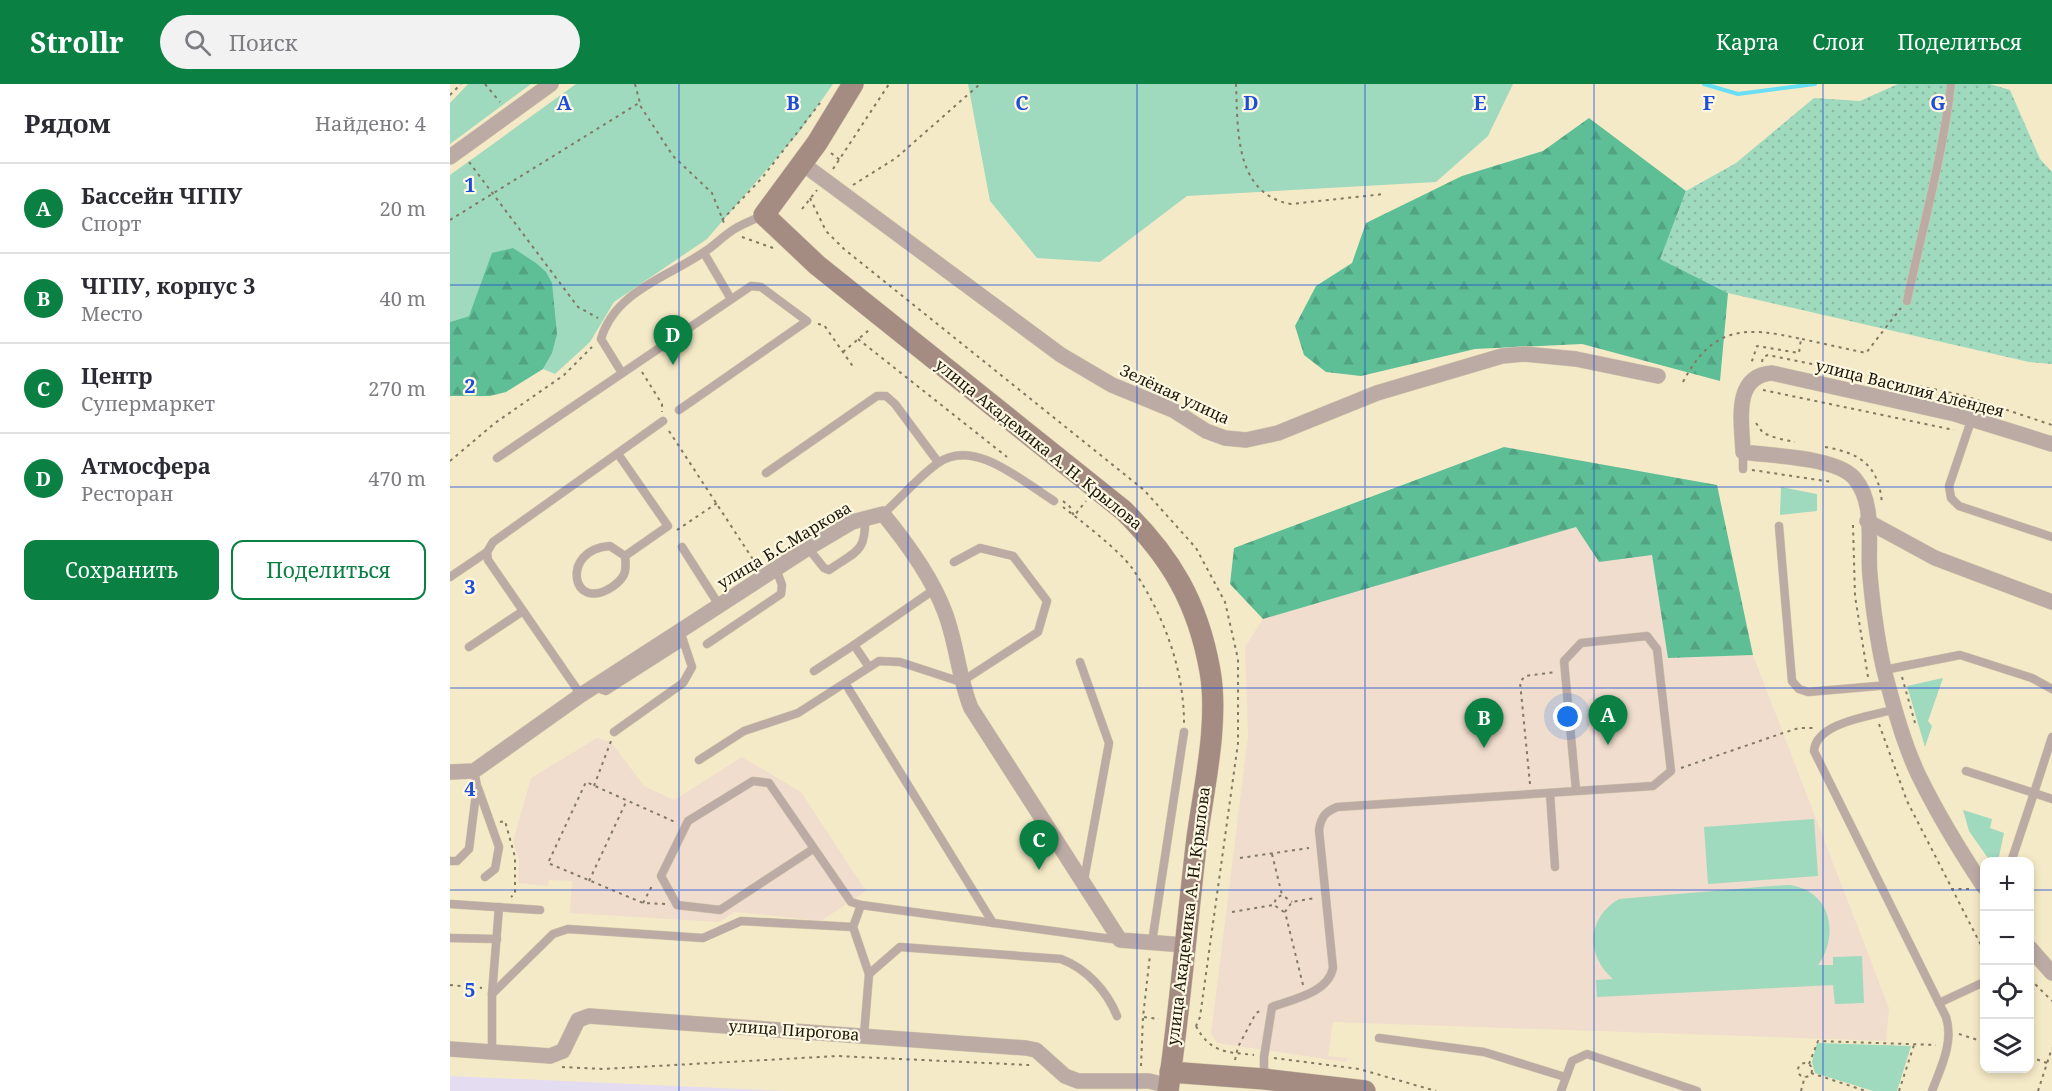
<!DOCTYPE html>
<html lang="ru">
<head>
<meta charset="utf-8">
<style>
  body { margin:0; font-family:"Noto Serif",serif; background:#f2f2f3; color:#2b2b33 }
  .controls { position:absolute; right:18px; bottom:18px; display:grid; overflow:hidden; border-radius:12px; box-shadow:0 3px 9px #0003 }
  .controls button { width:54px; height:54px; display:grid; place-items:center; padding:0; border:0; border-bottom:2px solid #e1e1e2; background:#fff; color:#2b2b33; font:30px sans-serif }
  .you { position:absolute; left:1118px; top:633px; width:21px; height:21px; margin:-15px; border:4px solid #fff; border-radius:50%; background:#1a73e8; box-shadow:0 0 0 9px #1a73e833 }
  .badge { display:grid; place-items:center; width:39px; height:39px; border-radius:50%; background:#0b8043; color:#fff; font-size:20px; font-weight:700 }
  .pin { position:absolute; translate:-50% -50px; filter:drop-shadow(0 2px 3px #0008) }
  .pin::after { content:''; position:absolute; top:32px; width:21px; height:18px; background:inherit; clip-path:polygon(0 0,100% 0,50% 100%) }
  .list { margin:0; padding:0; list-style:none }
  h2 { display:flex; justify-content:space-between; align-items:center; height:78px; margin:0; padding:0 24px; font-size:26px }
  h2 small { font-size:20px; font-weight:400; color:#7c7c81 }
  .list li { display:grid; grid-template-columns:39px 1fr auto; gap:18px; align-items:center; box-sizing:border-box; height:90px; padding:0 24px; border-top:2px solid #e1e1e2 }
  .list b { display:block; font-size:22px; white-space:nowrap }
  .list p { margin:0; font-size:20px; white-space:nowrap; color:#7c7c81 }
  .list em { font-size:20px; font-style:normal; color:#7c7c81 }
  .actions { display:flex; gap:12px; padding:18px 24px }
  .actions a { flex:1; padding:14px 0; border:2px solid #0b8043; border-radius:12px; text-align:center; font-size:21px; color:#0b8043 }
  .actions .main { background:#0b8043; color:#fff }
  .icon { flex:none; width:33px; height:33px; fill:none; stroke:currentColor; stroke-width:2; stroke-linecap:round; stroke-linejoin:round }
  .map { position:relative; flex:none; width:1602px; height:1007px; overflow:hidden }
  header { display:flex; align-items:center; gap:36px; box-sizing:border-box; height:84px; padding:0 30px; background:#0b8043; color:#fff }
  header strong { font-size:28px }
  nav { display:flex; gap:33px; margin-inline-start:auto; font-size:21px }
  .search { width:420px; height:54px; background:#f2f2f3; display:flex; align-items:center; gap:15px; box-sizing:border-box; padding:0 21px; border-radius:33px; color:#7c7c81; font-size:22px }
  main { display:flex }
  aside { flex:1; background:#fff }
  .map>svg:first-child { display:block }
</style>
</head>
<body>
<header>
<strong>Strollr</strong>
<div class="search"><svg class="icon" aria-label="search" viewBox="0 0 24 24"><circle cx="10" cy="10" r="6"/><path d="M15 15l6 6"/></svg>Поиск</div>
<nav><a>Карта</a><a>Слои</a><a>Поделиться</a></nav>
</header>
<main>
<aside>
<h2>Рядом<small>Найдено: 4</small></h2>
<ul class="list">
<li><span class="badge">A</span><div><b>Бассейн ЧГПУ</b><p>Спорт</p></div><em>20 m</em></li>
<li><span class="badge">B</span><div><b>ЧГПУ, корпус 3</b><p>Место</p></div><em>40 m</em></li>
<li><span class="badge">C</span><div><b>Центр</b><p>Супермаркет</p></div><em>270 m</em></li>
<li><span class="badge">D</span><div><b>Атмосфера</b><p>Ресторан</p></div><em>470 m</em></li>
</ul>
<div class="actions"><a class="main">Сохранить</a><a>Поделиться</a></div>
</aside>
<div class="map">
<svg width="1602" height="1007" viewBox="0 0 1602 1007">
  <defs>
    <pattern id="forest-firs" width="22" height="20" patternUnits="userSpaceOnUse" patternTransform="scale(1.5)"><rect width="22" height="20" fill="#5ebf97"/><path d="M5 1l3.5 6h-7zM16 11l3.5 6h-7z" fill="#51a381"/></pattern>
    <pattern id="garden-dots" width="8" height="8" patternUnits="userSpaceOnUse" patternTransform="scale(1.5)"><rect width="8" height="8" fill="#9fd9be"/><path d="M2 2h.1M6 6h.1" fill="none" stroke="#88baa2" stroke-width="1.8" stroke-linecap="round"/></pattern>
  </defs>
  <rect width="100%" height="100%" fill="#f5eac7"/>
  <!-- education -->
  <g fill="#f0ddcd">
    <polygon points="1126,442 1149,478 1202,470 1218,574 1303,571 1439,924 1436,957 883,938 878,972 898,974 896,978 767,959 761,950 798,652 795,563 813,535"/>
    <polygon points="147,654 161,658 194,702 224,716 292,673 351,708 416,807 371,837 285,828 269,838 120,829 122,797 99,796 98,802 68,799 69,775 63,757 81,694"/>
  </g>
  <!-- medical -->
  <polygon fill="#e4dcf1" points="0,992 336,1007 0,1007"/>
  <!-- green -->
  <g fill="#9fd9be">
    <polygon points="18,0 81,0 0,60 0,19"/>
    <polygon points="126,0 383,0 350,47 257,155 164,218 140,258 105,290 93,285 102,268 29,207 19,232 0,238 0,91"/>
    <polygon points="518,0 1063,0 1038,52 986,98 737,112 650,178 587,174 540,117"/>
    <polygon points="1331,403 1367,410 1367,427 1330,431"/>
    <polygon points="1493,594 1478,637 1482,642 1475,663 1457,602"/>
    <polygon points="1513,726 1542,735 1540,744 1554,749 1548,777 1540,777 1519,747"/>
    <polygon points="1364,735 1368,792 1258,800 1254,743"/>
    <path d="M 1322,802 C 1329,802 1338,800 1345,802 C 1383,811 1388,854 1368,881 L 1383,881 L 1383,873 L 1412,872 L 1414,919 L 1385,920 L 1383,901 L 1147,913 L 1146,896 L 1163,895 C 1136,872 1136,834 1169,815 Z"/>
    <polygon points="1367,959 1461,962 1447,1007 1423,1007 1365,989 1362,978"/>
  </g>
  <!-- forest -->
  <g fill="url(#forest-firs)">
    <polygon points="1139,34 1236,107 1211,175 1278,209 1270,297 1132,260 1025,265 911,292 876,288 854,271 845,242 866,202 902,179 916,139 1012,92 1093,67"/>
    <polygon points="63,164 86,179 96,188 102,199 107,250 102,269 93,285 56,308 40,312 0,312 0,238 19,232 42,169"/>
    <polygon points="1054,363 1267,401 1303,571 1218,574 1202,471 1149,478 1126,443 813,535 780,500 784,464"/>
  </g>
  <!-- garden -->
  <polygon fill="url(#garden-dots)" points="1448,0 1540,0 1560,6 1590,75 1602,88 1602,280 1579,278 1278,209 1210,175 1236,107 1286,79 1364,14 1410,17"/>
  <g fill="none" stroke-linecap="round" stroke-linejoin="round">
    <!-- stream -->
    <polyline stroke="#69def4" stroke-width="4" points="1254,0 1288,10 1365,0"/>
    <defs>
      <g id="lane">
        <polyline points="254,169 281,215"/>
        <path d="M 1457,217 C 1472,146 1493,71 1501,0"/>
        <path d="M 172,289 L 151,255 C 165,207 218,193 254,168 C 263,163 271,154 280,148 C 289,141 302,137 313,131"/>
        <polyline points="1522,334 1499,402 1501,414 1509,422 1602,453"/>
        <polyline points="1293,368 1293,385"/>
        <polyline points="168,370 218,442 175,472"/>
        <polyline points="47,374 301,202 311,203 357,237 229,326"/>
        <polyline points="316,389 427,312 436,312 445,320 488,378"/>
        <path d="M 433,430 C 451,414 468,393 488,379 C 524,353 573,398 604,417"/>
        <polyline points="1329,442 1342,597 1349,605 1358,608 1439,601"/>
        <path d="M 160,462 L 175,472 C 177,488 175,494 162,503 C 121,530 110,465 160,462 Z"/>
        <polyline points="232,463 269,521"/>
        <path d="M 358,464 L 374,484 L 379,486 C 406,467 416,469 415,434"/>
        <polyline points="0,493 37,468"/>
        <polyline points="257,560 331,510 332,501 326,485"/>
        <polyline points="19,563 73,527"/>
        <polyline points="630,578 659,659 634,796"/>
        <polyline points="419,583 404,561 485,505"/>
        <polyline points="1434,586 1510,571 1582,594 1602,605"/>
        <polyline points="364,587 404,561"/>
        <polyline points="395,599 543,839"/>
        <polyline points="144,603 156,607 228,561 230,549"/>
        <polyline points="131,611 38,476 37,468 43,458 213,337"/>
        <path d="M 1446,625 C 1422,632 1366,638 1364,667 L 1496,933 C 1504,958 1491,983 1482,1007"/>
        <polyline points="164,648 233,599 242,583 230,547"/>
        <polyline points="249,676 294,647 348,629 429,577 450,578 511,598 588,548 597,517 563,472 530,464 504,478"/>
        <polyline points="1516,687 1584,709 1602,653"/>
        <polyline points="28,704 49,763 45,785 35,793"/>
        <polyline points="1100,709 1105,783"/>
        <polyline points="363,765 270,826 227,821 211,792 238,737 303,697 319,699 401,818 411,821"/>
        <polyline points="0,777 7,777 19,765 27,702 24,687"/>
        <polyline points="1561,778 1584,709 1602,715"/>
        <polyline points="0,820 90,826"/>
        <polyline points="403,843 419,890 414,951"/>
        <polyline points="0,854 47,855"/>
        <polyline points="702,858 734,648"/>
        <path d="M 419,890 L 450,863 L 611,875 C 637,885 657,907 667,932"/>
        <polyline points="42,910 103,850 118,845 253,854 291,837 403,843 411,821 669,856"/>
        <polyline points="1489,919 1534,898"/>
        <polyline points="929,954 1034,968 1115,993"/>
        <polyline points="42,967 42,910 49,823"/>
        <path d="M 814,993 L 814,973 L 822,923 C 843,915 878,909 883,884 L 869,746 C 871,733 875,728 887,723 L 1203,702 L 1221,687 L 1207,565 L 1197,552 L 1131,559 L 1114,577 L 1126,706"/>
        <polyline points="1111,1007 1122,977 1137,970 1247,1007"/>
      </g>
      <g id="street">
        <polyline points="0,73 101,0"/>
        <polyline points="353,80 611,271 662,301 723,326 756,347 775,354 796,356 828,349 927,309 1052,272 1074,270 1126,275 1208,292"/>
        <polyline points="1417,437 1485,474 1602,518"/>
        <path d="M 0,688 L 24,687 L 131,611 L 358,464 L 402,438 L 433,430 C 456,458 481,492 494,526 C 507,558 508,593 521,624 L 670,856 L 734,861"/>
        <path d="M 1534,803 C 1510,767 1487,729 1468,690 C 1453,658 1443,620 1434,586 C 1427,555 1423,524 1420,492 C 1417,462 1426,420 1405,395 C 1388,373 1321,372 1293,368 C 1292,339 1282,292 1322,289 L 1505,330 L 1602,360"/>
        <polyline points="1580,864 1602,889"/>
        <polyline points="0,965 100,972 113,967 128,936 139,932 576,964 586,966 615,992 628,997 699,997 719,1002"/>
      </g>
      <g id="secondary">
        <path d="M 403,0 L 367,59 L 314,131 L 367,181 L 673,426 C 721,473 748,519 760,587 C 769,638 754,703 747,754 C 737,838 730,923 718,1007"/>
        <polyline points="720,988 814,995 915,1007"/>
      </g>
    </defs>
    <!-- lane casing -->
    <use href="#lane" stroke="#d2c8a9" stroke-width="9"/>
    <!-- street casing -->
    <use href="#street" stroke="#d2c8a9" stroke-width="16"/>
    <!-- secondary casing -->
    <use href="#secondary" stroke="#d2c8a9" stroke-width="22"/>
    <!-- path -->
    <g stroke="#817a63" stroke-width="2" stroke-dasharray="3 4.5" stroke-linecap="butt">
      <polyline points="35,0 50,18"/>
      <polyline points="185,0 191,23 223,72 262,109 274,139"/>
      <path d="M 786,0 C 788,45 784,110 841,120 L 934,110"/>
      <polyline points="0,11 11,0"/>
      <polyline points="381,69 390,76"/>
      <polyline points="19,78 128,223 148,234"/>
      <polyline points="383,85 439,0"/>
      <polyline points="403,101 446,74 530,0"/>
      <polyline points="360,114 376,147 394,165 694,406 746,464 775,518 788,575 788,659 750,933 746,942"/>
      <polyline points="352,125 367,106"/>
      <polyline points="0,136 189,19"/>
      <polyline points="272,136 312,94 370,19"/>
      <polyline points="292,153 323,164"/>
      <polyline points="368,240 374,241 404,284"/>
      <polyline points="408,255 557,373"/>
      <polyline points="1352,255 1416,269 1451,224"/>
      <polyline points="393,268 419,246"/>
      <polyline points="1312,278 1313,273 1318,271 1512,311 1602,341"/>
      <polyline points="192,288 212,320 212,328"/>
      <path d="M 1233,298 C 1262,242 1295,242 1351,255 L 1349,269 L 1307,262 L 1301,280"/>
      <polyline points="1313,306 1504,346"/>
      <polyline points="1306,339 1313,349 1329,355"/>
      <polyline points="219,347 306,480"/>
      <polyline points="1330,355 1345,358"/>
      <path d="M 1375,363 C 1410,369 1429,381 1432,420"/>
      <polyline points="0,377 45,339 114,291 142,263"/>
      <polyline points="1302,386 1382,398"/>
      <polyline points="613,417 620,423 624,432 636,417"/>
      <path d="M 613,423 C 631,437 669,466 682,484 C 713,529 734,584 734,639"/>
      <polyline points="1403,441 1405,512 1418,593"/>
      <polyline points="227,446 267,419"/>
      <polyline points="1452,593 1465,639"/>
      <polyline points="1429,640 1457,717 1534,867"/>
      <polyline points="1231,684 1333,649 1349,644 1365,644"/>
      <polyline points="1080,700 1070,598 1075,592 1106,588"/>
      <polyline points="144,702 161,657"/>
      <polyline points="50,738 55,737 65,773 65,810 61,813"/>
      <polyline points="822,770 832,811"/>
      <polyline points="790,774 859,764"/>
      <polyline points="139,797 177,716"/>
      <polyline points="1501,805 1520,805"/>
      <polyline points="193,819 203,800"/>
      <polyline points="215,820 193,819 98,779 136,698 225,738"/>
      <polyline points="782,828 824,821"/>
      <polyline points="834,828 824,821 826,814 832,811 842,818"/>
      <polyline points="1580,895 1602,917"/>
      <polyline points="0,901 32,904"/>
      <polyline points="853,901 835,828 842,818 865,814"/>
      <polyline points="694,933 709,935"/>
      <path d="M 746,942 C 760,969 777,968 804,971"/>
      <polyline points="1509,950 1534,958"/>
      <polyline points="1580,973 1597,979"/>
      <polyline points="824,974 909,985 986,1007"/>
      <polyline points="785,976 788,963 806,929 810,927"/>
      <circle cx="1355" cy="986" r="7"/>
      <polyline points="1359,980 1368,957 1486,961"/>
      <polyline points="691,982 693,933 700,871"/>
      <polyline points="112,983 153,985 387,972 579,981"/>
      <polyline points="1361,989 1416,1007"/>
      <polyline points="1351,1007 1355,992"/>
      <polyline points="1449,1007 1464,961"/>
      <polyline points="1588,1007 1602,964"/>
    </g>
    <!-- lane -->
    <use href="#lane" stroke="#bcaba5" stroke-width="8"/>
    <!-- street -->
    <use href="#street" stroke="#bcaba5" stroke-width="15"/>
    <!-- secondary -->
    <use href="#secondary" stroke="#a58c83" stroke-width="21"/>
  </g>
  <!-- grid -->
  <path fill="none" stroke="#1d4ed8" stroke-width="1.5" stroke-opacity="0.55" d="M 229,0 L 229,1007M 458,0 L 458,1007M 687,0 L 687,1007M 915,0 L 915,1007M 1144,0 L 1144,1007M 1373,0 L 1373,1007M 0,201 L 1602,201M 0,403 L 1602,403M 0,604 L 1602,604M 0,806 L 1534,806M 1580,806 L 1602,806"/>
  <g text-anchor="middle" stroke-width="4.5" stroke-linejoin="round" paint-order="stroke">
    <!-- street labels -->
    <g font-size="16" fill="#1c180b" stroke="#fef8e2">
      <text transform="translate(1460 304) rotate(14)" y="6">улица Василия Алендея</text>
      <text transform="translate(725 310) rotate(25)" y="6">Зелёная улица</text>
      <text transform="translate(589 360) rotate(39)" y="6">улица Академика А. Н. Крылова</text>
      <text transform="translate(334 461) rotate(-31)" y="6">улица Б.С.Маркова</text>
      <text transform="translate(738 832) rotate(-83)" y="6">улица Академика А. Н. Крылова</text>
      <text transform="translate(344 946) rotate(4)" y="6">улица Пирогова</text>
    </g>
  </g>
  <g font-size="20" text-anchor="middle" font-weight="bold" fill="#1d4ed8" stroke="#fef8e2" stroke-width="4.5" stroke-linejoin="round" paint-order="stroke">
    <text x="114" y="26">A</text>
    <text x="343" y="26">B</text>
    <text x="572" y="26">C</text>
    <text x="801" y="26">D</text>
    <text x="1030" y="26">E</text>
    <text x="1259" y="26">F</text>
    <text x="1488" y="26">G</text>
    <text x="20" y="108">1</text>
    <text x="20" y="309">2</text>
    <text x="20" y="510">3</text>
    <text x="20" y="712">4</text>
    <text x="20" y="913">5</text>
  </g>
</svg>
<div class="controls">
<button>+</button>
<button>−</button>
<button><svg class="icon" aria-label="locate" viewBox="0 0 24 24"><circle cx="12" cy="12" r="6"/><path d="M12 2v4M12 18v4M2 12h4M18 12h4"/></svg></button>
<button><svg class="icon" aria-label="layers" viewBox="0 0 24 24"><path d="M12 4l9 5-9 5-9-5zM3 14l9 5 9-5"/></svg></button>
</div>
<div class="you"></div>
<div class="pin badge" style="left:1158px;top:661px">A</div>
<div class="pin badge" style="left:1034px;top:664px">B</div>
<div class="pin badge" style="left:589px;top:786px">C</div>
<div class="pin badge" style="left:223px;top:281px">D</div>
</div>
</main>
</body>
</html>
